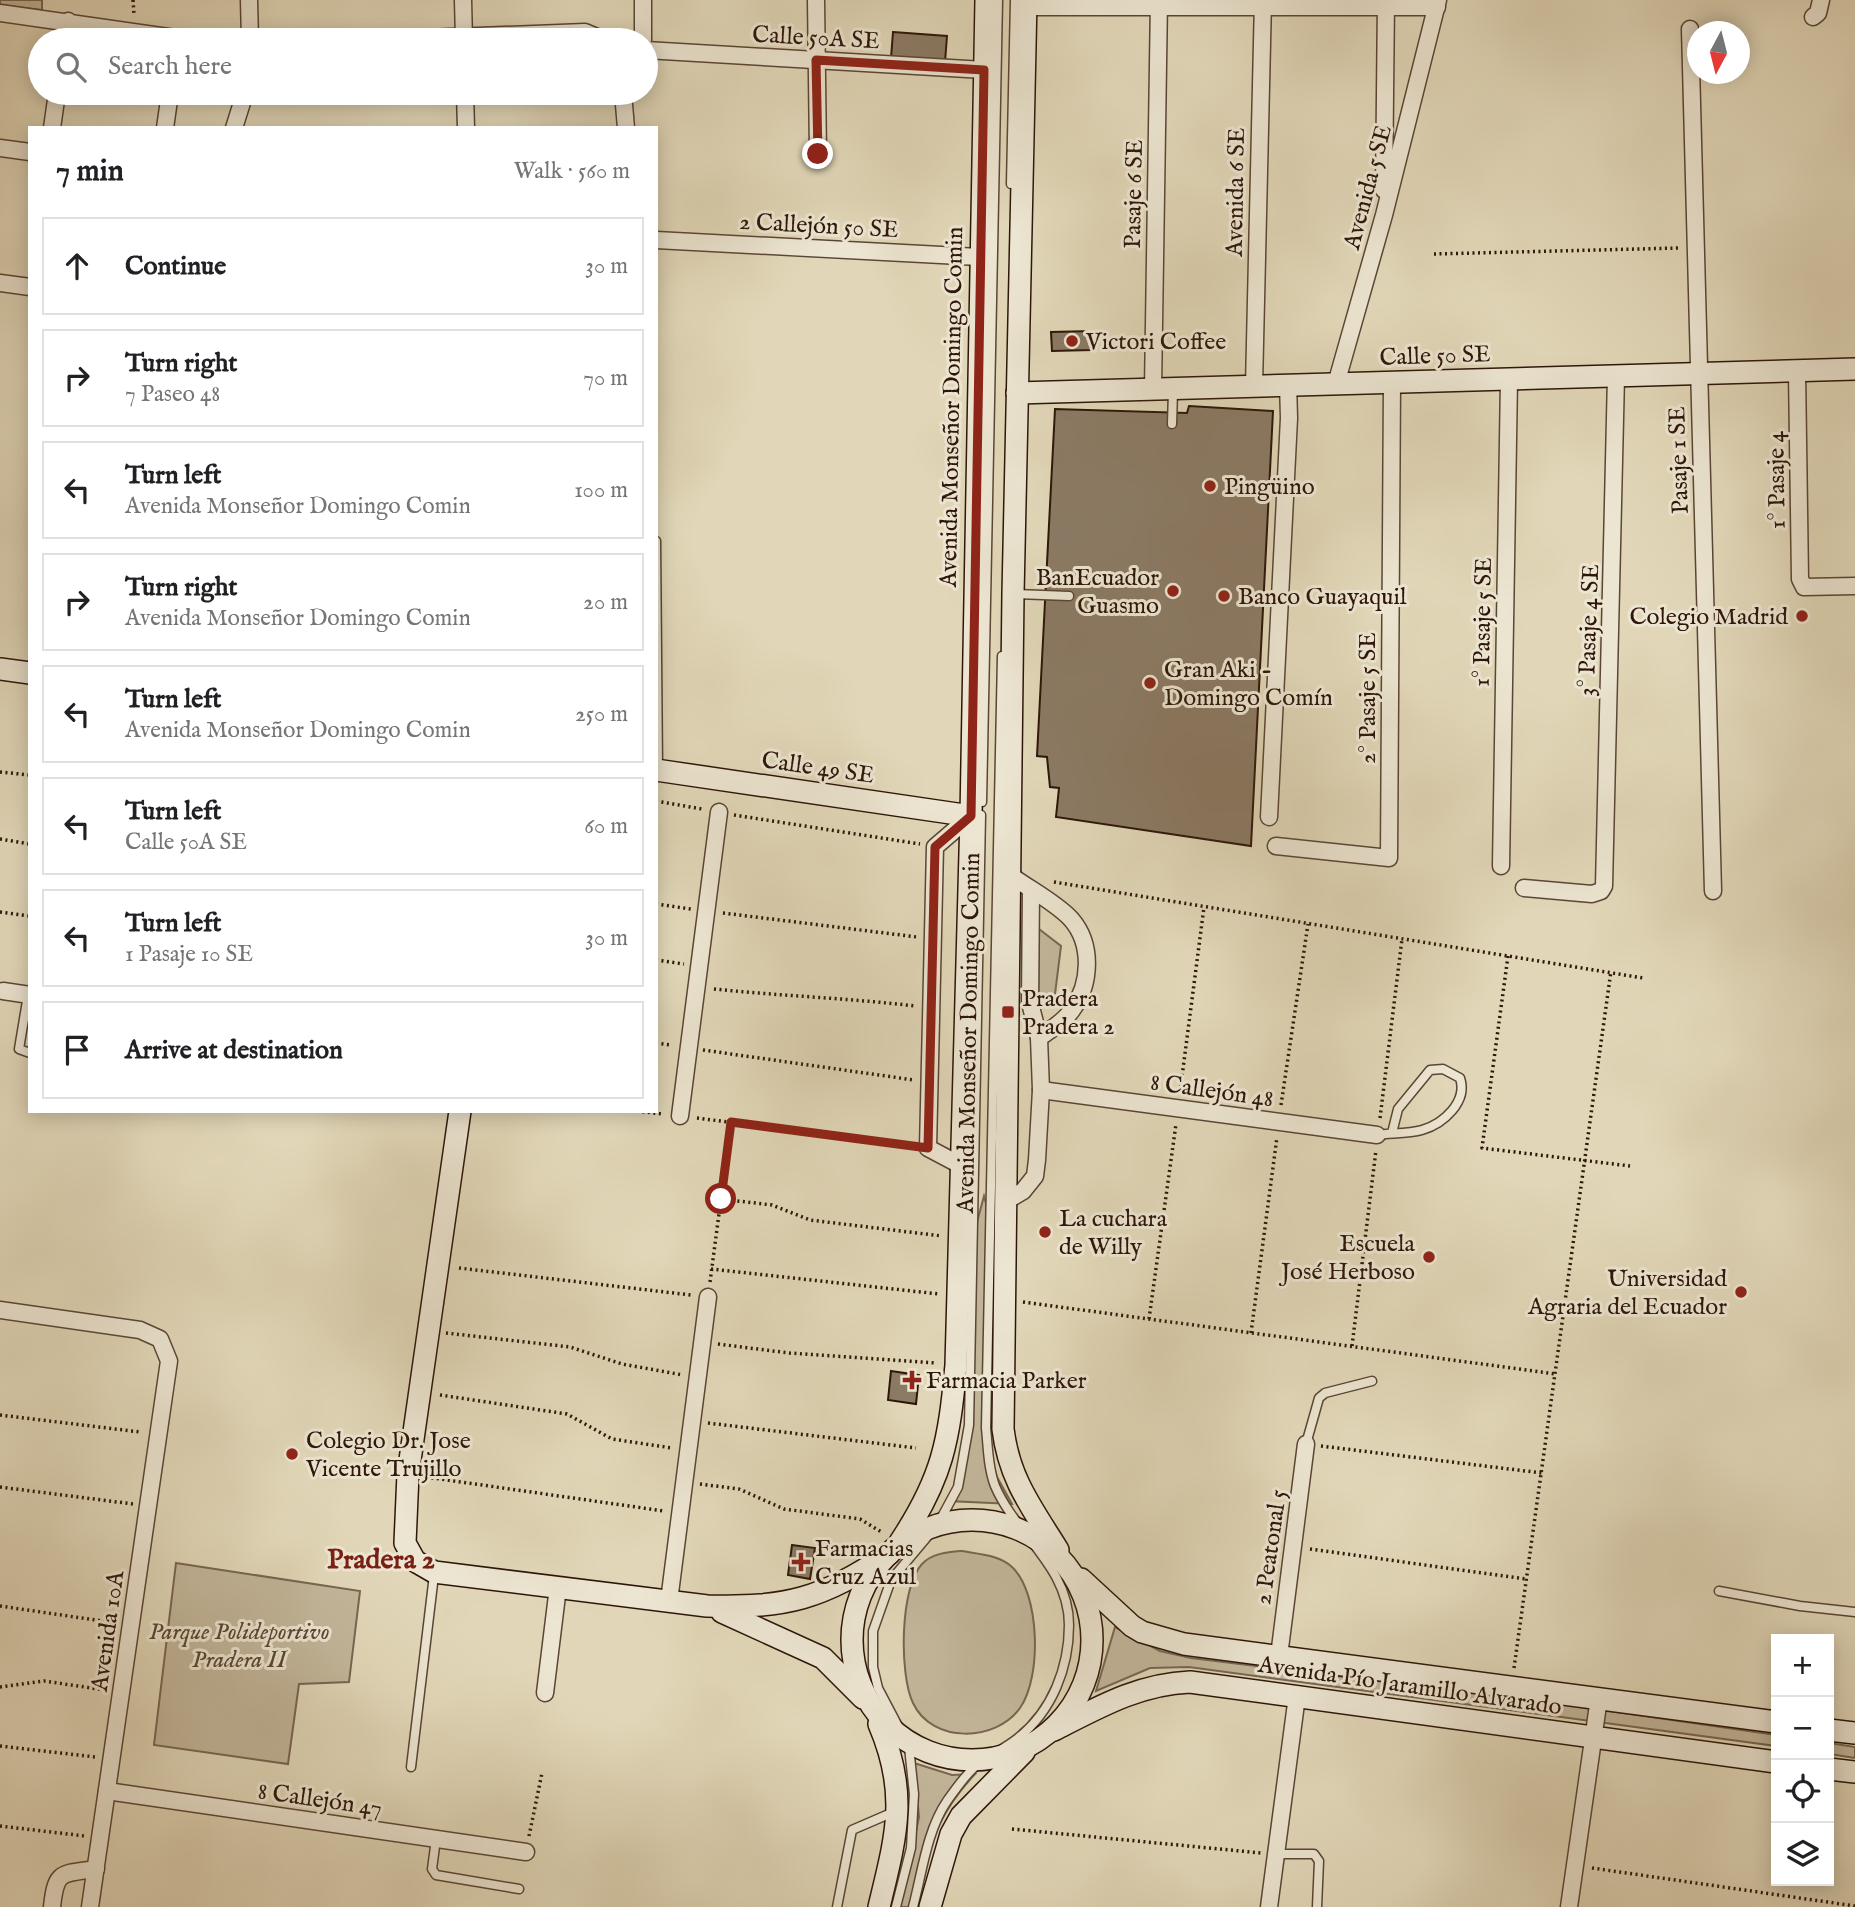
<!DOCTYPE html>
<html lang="en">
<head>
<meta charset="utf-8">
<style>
  body { margin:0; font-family:"IM FELL English",serif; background:#f2f2f2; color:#202124 }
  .controls { position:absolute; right:21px; bottom:21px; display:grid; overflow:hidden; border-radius:0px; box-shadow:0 4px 18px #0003 }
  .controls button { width:63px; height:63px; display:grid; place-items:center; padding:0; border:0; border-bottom:2px solid #e0e0e0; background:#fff; color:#202124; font:35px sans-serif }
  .compass { position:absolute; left:1687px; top:21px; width:63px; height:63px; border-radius:50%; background:#fff; box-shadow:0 4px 18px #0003; rotate:187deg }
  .stop { position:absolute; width:21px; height:21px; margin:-16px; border:5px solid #8f2418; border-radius:50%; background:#fff }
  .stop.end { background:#8f2418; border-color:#fff; box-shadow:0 2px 7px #0008 }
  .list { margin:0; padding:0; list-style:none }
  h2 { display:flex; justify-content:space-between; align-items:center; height:91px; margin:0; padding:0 28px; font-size:30px }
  h2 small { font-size:23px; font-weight:400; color:#757577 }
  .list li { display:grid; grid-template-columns:46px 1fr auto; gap:21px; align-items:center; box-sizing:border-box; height:98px; margin:0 14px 14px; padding:0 14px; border:2px solid #e0e0e0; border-radius:0px }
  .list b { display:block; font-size:26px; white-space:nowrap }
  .list p { margin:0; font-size:23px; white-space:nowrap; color:#757577 }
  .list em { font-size:23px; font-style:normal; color:#757577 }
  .icon { flex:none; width:38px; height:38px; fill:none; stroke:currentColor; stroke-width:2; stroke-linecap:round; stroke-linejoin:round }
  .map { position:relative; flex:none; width:1855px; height:1907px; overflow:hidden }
  .search { position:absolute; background:#fff; box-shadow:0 4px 18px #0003; left:28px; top:28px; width:630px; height:77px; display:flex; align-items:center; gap:18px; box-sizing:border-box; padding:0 24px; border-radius:38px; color:#757577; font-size:26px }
  .panel { position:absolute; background:#fff; box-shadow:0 4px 18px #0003; left:28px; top:126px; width:630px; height:987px; border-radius:0px }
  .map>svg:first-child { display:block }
</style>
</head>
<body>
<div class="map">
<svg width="1855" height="1907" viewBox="0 0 1855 1907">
  <rect width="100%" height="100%" fill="#e1d7b8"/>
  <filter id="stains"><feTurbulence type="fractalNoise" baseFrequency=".00286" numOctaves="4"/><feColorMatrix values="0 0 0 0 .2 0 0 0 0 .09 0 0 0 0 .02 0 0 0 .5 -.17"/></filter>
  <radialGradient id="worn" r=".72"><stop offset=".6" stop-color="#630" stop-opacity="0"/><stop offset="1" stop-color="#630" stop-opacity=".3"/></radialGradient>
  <!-- green -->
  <g fill="#c2b69a" stroke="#786652" stroke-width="2">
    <polygon points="0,0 42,0 42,10 0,5"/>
    <polygon points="1039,929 1061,946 1055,994 1038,1007"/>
    <polygon points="984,1196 990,1218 988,1447 997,1477 1012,1504 948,1501 962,1482 967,1452 977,1222"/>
    <path d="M 962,1551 C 979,1554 999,1555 1012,1567 C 1040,1593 1042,1677 1020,1708 C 996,1742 932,1744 913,1703 C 899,1674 900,1587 922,1564 C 932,1553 949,1552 962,1551 Z"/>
    <polygon points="176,1563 360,1591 349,1682 299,1684 288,1764 154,1745"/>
    <polygon points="1115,1627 1160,1651 1191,1658 1547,1702 1776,1735 1776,1746 1189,1667 1150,1668 1096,1691"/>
    <polygon points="1829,1743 1855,1747 1855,1758 1829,1754"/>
    <path d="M 914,1763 L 952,1775 L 975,1774 C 933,1819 929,1851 911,1907 L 900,1907 L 919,1817 Z"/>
  </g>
  <!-- building -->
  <g fill="#8b7a64" stroke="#2d1609" stroke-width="2">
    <polygon points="893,32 947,36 945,62 891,58"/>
    <polygon points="1092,331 1092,350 1052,351 1051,332"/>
    <polygon points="1189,406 1273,411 1251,846 1056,817 1059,788 1050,787 1047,757 1037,756 1055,409 1187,413"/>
    <polygon points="891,1371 919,1375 916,1404 888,1400"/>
    <polygon points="792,1545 815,1548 810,1579 788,1575"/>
  </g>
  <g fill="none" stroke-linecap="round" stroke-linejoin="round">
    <defs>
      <g id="lane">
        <polyline points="1011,184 1015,0"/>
        <polyline points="1172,424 1173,391"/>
        <polyline points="656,541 658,770"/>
        <polyline points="1013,594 1069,596"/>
        <polyline points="982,802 998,0"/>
        <polyline points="28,995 19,1049 30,1053"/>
        <path d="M 1377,1135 C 1391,1133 1408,1134 1422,1130 C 1443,1124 1468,1102 1460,1078 L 1443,1069 L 1430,1070 L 1398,1109 L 1392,1133"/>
        <polyline points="1306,1444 1319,1398 1325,1393 1372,1381"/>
        <polyline points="1719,1591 1800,1606 1855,1612"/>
        <polyline points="411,1767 434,1575"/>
        <polyline points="436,1839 432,1869 436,1875 519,1889"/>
        <polyline points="1277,1854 1314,1854 1319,1861 1317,1907"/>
        <polyline points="837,1907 852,1830 896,1811"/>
        <polyline points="896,1907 911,1848 914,1794 909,1747 878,1688 873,1667 873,1631 891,1580 938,1524 958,1487 969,1425 981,815"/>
        <path d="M 913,1907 C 922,1873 927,1830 947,1801 C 957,1787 969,1770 982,1761 C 994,1753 1007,1747 1018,1738 C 1052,1711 1069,1668 1069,1625 C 1069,1567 1016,1535 995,1486 C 988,1468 988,1447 986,1428 L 1002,656"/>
      </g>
      <g id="street">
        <polyline points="249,0 250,40"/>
        <polyline points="463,0 464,40"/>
        <polyline points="643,0 643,40"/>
        <polyline points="816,0 818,154"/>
        <polyline points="1025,7 1437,7"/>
        <polyline points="0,13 189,40"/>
        <polyline points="1813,17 1818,13 1821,0"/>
        <polyline points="1690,29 1713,891"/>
        <polyline points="65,40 68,21"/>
        <polyline points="372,40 585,32 604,40"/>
        <polyline points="646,50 984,70"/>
        <polyline points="465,93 466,128"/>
        <polyline points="623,93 626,128"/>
        <polyline points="52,128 57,93"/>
        <polyline points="165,128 170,93"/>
        <polyline points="234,128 245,93"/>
        <polyline points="0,148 30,152"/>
        <polyline points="1384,190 1386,0"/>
        <polyline points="656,240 979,257"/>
        <polyline points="0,283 30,287"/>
        <polyline points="1797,371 1800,579 1804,587 1855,586"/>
        <polyline points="1336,384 1384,215 1438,0"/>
        <polyline points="1254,386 1263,0"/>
        <polyline points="1153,389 1159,0"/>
        <polyline points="1269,817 1289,418 1288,384"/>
        <polyline points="1276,846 1389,858 1392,382"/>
        <polyline points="1501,866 1509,379"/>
        <path d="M 1010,875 C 1029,889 1055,902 1071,919 C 1093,944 1091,984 1072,1010 C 1064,1022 1051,1029 1039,1038"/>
        <polyline points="1524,888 1592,894 1601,891 1604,886 1616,376"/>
        <polyline points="3,991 30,995"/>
        <polyline points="1041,1090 1377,1135"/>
        <polyline points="680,1116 719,812"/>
        <polyline points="962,1166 928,1148 935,847 971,816"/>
        <polyline points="1006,1201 1023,1191 1035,1176 1037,1160 1041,1090 1039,1038 1030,1003 1031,890"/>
        <polyline points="0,1310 140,1330 160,1339 169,1361 90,1907"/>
        <polyline points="669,1601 708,1297"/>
        <polyline points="1279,1656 1306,1444"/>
        <polyline points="545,1693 558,1587"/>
        <polyline points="107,1791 526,1852"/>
        <path d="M 52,1907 C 56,1870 61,1874 96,1869"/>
        <polyline points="1269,1907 1297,1696"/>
        <polyline points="1569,1907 1599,1698"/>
      </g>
      <g id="secondary">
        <path d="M 1026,0 L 1013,594 L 1003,1429 C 1009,1479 1032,1508 1058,1550"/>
        <polyline points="1017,393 1855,369"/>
        <polyline points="0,669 30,673"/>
        <polyline points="656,770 971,816"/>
        <path d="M 460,1111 L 408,1474 L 405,1543 L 415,1561 L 434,1572 L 707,1606 C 788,1608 821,1599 889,1554"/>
        <circle cx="972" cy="1640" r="120"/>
        <path d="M 900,1542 C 943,1477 949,1441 956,1365 L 971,816 L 986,0"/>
        <polyline points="1081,1579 1132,1626 1142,1632 1184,1644 1776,1722"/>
        <polyline points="722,1612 823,1658 863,1698"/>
        <path d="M 879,1724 C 909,1794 896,1836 879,1907"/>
        <path d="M 1054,1730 C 1099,1707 1139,1684 1190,1682 L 1776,1762"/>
        <polyline points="1829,1730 1855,1733"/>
        <polyline points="1829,1769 1855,1772"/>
        <polyline points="930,1907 951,1834 961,1816 1024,1752"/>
      </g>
    </defs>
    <!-- lane casing -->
    <use href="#lane" stroke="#5a4635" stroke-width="11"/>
    <!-- street casing -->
    <use href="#street" stroke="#5a4635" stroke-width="19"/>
    <!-- secondary casing -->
    <use href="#secondary" stroke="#2d1609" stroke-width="24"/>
    <!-- path -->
    <g stroke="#2d1609" stroke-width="3.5" stroke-dasharray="2 3.5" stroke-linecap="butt">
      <polyline points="133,0 134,15"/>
      <polyline points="1434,254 1679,248"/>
      <polyline points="0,772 30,775"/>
      <polyline points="656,801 702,809"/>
      <polyline points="734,815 920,844"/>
      <polyline points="0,839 30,844"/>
      <polyline points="1054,882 1643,978"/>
      <polyline points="656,904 691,909"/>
      <polyline points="0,912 30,916"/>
      <polyline points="723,913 917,937"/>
      <polyline points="1508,956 1482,1148 1630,1166"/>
      <polyline points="656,960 684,964"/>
      <path d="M 714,989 C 781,996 848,998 915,1006"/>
      <polyline points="656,1043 671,1045"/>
      <polyline points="703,1050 914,1080"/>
      <polyline points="1180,1092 1204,907"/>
      <polyline points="1281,1105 1308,924"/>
      <polyline points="637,1111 662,1114"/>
      <polyline points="697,1118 912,1146"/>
      <polyline points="1380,1118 1402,939"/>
      <polyline points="721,1199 772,1205 810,1220 942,1236"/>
      <polyline points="459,1268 691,1295"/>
      <polyline points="711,1269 939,1294"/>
      <polyline points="710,1282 731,1123"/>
      <polyline points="1023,1302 1556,1374"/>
      <polyline points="1149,1319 1176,1124"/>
      <polyline points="446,1333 570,1347 622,1364 683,1375"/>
      <polyline points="1251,1333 1277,1137"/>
      <polyline points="718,1344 789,1353 937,1363"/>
      <polyline points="1352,1346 1376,1150"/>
      <polyline points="440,1395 567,1414 612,1439 672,1448"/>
      <polyline points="0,1415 140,1432"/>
      <polyline points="708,1423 916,1448"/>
      <polyline points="1321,1446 1542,1473"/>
      <polyline points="426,1477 664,1511"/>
      <polyline points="700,1484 739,1489 784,1509 860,1519 883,1533"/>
      <polyline points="0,1487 133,1504"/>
      <polyline points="1310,1549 1526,1579"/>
      <polyline points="0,1606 116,1623"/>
      <polyline points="1514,1668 1611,971"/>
      <polyline points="0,1687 44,1681 105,1690"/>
      <polyline points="0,1746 95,1757"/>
      <polyline points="0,1826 85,1836"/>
      <polyline points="1012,1829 1261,1853"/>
      <polyline points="529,1836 542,1773"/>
      <polyline points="1592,1868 1855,1906"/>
    </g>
    <!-- lane -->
    <use href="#lane" stroke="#ece5d1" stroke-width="8"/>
    <!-- street -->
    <use href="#street" stroke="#ece5d1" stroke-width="16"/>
    <!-- secondary -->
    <use href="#secondary" stroke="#ece5d1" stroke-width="21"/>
  </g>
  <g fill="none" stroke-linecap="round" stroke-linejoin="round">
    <!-- route -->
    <polyline stroke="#8f2418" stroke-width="9" points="721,1199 731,1122 928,1148 935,847 971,816 984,70 816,60 818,154"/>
  </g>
  <!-- markers -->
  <g fill="#8f2418" stroke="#ece5d1" stroke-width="2.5">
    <circle cx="1072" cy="341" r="7"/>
    <circle cx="1210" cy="486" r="7"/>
    <circle cx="1173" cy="591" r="7"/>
    <circle cx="1224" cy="596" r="7"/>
    <circle cx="1802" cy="616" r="7"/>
    <circle cx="1150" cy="683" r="7"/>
    <rect x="1001" y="1005" width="14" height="14" rx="3.5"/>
    <circle cx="1045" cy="1232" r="7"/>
    <circle cx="1429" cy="1257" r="7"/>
    <circle cx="1741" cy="1292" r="7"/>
    <path d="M908.5 1369.5h7v7h7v7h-7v7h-7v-7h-7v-7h7z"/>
    <circle cx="292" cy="1454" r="7"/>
    <path d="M797.5 1551.5h7v7h7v7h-7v7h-7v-7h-7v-7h7z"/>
  </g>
  <g text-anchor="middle" stroke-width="6" stroke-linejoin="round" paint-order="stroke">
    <!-- street labels -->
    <g font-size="24" fill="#2d1609" stroke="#ece5d1">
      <text transform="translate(816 37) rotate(3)" y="8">Calle 50A SE</text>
      <text transform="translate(1367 187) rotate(-75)" y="8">Avenida 5 SE</text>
      <text transform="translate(1235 192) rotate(-89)" y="8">Avenida 6 SE</text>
      <text transform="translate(1133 194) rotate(-89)" y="8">Pasaje 6 SE</text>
      <text transform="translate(819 225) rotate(3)" y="8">2 Callejón 50 SE</text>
      <text transform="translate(1435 355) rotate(-2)" y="8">Calle 50 SE</text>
      <text transform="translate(951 407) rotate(-89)" y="8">Avenida Monseñor Domingo Comin</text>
      <text transform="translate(1678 460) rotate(-92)" y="8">Pasaje 1 SE</text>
      <text transform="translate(1776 480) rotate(-91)" y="8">1° Pasaje 4</text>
      <text transform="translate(1482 622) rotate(-89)" y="8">1° Pasaje 5 SE</text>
      <text transform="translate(1588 630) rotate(-88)" y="8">3° Pasaje 4 SE</text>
      <text transform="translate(1367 698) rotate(-90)" y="8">2° Pasaje 5 SE</text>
      <text transform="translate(818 767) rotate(8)" y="8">Calle 49 SE</text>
      <text transform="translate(968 1033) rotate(-89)" y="8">Avenida Monseñor Domingo Comin</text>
      <text transform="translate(1212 1090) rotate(8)" y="8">8 Callejón 48</text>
      <text transform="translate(1270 1547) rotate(-82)" y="8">2 Peatonal 5</text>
      <text transform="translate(107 1631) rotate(-82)" y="8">Avenida 10A</text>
      <text transform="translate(1410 1685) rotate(8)" y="8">Avenida Pío Jaramillo Alvarado</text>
      <text transform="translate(320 1799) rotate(8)" y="8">8 Callejón 47</text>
    </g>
    <!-- poi labels -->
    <g font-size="24" fill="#2d1609" stroke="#ece5d1" text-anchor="start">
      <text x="1086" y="349">Victori Coffee</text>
      <text x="1224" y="494">Pingüino</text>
      <text x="1159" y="585" text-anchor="end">BanEcuador<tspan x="1159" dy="28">Guasmo</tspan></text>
      <text x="1238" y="604">Banco Guayaquil</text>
      <text x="1788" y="624" text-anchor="end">Colegio Madrid</text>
      <text x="1164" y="677">Gran Aki -<tspan x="1164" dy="28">Domingo Comín</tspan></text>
      <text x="1022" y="1006">Pradera<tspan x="1022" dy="28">Pradera 2</tspan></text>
      <text x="1059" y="1226">La cuchara<tspan x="1059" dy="28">de Willy</tspan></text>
      <text x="1415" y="1251" text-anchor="end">Escuela<tspan x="1415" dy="28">José Herboso</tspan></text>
      <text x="1727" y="1286" text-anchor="end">Universidad<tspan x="1727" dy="28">Agraria del Ecuador</tspan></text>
      <text x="926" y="1388">Farmacia Parker</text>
      <text x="306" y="1448">Colegio Dr. Jose<tspan x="306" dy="28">Vicente Trujillo</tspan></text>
      <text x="815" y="1556">Farmacias<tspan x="815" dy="28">Cruz Azul</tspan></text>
    </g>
    <!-- park labels -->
    <g font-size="24" font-style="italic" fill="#5a4634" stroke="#ece5d1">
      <text x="239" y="1639">Parque Polideportivo<tspan x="239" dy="28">Pradera II</tspan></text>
    </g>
    <!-- quarter labels -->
    <g font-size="28" font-weight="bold" fill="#7a1f14" stroke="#ece5d1">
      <text x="381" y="1568">Pradera 2</text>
    </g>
  </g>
  <rect width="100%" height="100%" filter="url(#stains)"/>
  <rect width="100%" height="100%" fill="url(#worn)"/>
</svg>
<div class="controls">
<button>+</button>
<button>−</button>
<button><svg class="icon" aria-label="locate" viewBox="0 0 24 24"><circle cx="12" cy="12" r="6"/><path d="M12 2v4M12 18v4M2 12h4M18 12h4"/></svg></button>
<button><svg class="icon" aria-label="layers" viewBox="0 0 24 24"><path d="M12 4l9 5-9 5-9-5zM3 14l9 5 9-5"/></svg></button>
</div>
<svg class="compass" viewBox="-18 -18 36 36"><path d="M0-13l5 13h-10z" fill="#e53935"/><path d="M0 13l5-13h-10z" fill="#757577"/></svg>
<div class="stop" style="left:721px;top:1199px"></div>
<div class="stop end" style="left:818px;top:154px"></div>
<div class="search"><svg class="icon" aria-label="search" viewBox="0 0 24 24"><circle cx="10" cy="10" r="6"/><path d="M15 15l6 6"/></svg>Search here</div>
<section class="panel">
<h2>7 min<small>Walk · 560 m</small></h2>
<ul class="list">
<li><svg class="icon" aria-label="ahead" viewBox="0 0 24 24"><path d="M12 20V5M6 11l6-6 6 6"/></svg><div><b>Continue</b></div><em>30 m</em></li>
<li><svg class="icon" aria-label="right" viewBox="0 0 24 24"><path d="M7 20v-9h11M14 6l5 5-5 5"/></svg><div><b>Turn right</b><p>7 Paseo 48</p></div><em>70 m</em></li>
<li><svg class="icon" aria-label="left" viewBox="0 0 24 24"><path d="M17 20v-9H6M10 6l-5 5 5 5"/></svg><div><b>Turn left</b><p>Avenida Monseñor Domingo Comin</p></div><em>100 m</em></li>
<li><svg class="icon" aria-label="right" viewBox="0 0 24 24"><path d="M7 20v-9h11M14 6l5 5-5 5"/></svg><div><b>Turn right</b><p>Avenida Monseñor Domingo Comin</p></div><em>20 m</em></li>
<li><svg class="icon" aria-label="left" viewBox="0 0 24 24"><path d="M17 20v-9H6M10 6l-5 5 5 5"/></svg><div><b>Turn left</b><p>Avenida Monseñor Domingo Comin</p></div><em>250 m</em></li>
<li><svg class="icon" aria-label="left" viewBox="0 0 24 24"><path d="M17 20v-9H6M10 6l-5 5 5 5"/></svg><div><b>Turn left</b><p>Calle 50A SE</p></div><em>60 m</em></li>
<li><svg class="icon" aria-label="left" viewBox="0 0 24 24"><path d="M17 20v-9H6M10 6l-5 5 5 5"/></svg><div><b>Turn left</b><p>1 Pasaje 10 SE</p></div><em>30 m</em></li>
<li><svg class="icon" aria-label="arrive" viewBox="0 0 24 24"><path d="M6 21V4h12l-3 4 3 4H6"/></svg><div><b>Arrive at destination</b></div></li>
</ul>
</section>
</div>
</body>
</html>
